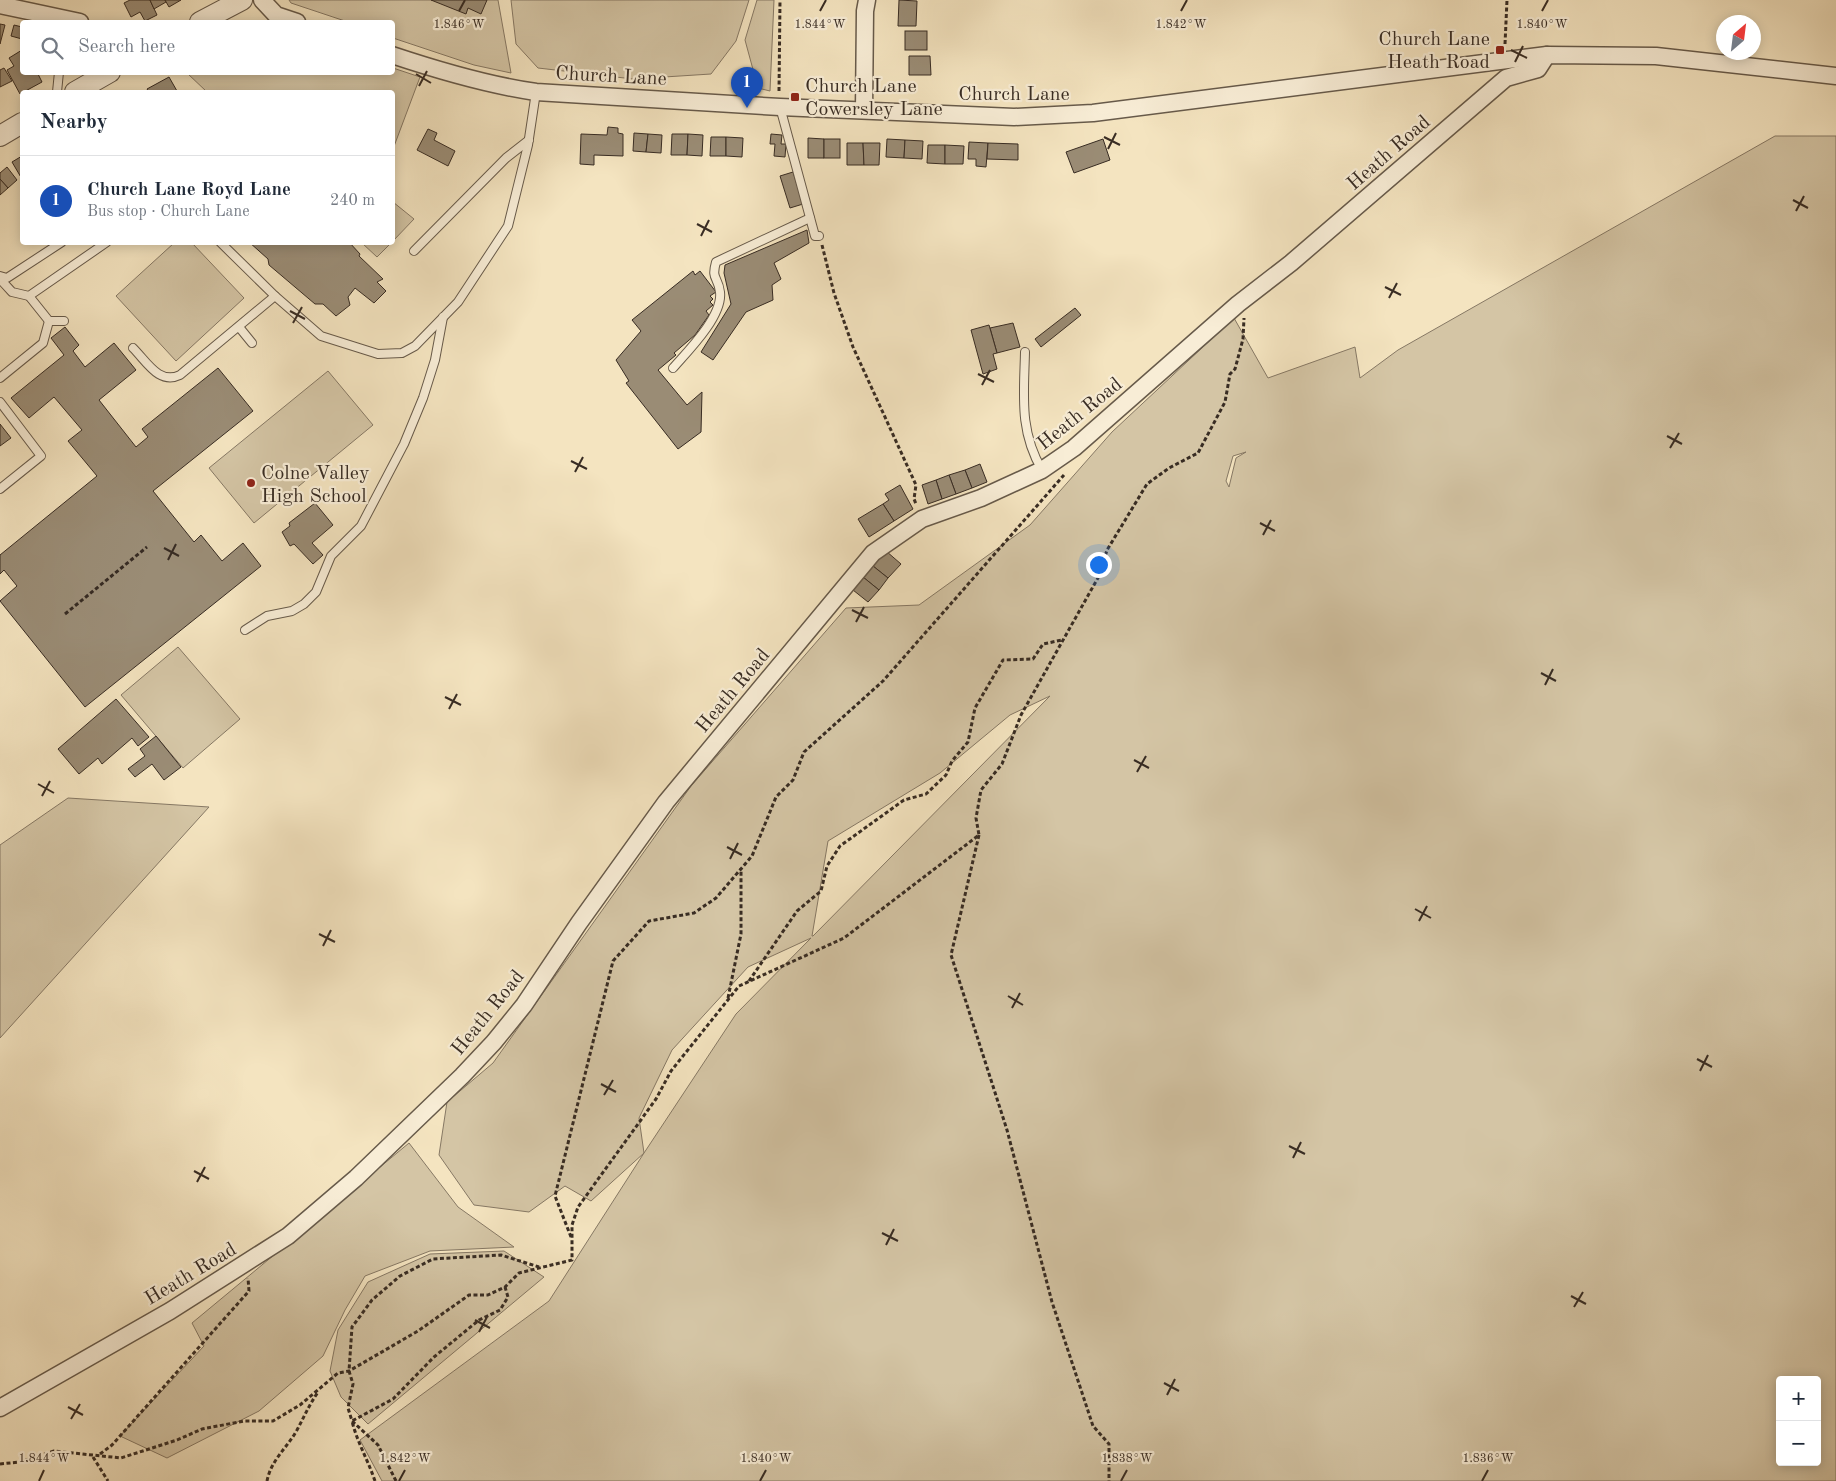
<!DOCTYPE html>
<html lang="en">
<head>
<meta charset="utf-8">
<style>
  body { margin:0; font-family:"Old Standard TT",serif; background:#f6f6f7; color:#1f2937 }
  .controls { position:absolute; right:15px; bottom:15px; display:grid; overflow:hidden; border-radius:5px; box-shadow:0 2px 12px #0003 }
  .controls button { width:45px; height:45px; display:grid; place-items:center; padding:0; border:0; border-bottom:1px solid #e0e1e3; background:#fff; color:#1f2937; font:25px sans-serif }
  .compass { position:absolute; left:1716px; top:15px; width:45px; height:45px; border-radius:50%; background:#fff; box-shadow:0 2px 12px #0003; rotate:28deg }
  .you { position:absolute; left:1098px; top:564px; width:18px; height:18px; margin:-12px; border:4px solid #fff; border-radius:50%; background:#1a73e8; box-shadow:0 0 0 8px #1a73e833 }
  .badge { display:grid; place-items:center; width:32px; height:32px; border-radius:50%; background:#8f2418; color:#fff; font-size:16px; font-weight:700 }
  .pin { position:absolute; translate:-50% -41px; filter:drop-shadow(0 1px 2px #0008) }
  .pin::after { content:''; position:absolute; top:26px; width:18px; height:15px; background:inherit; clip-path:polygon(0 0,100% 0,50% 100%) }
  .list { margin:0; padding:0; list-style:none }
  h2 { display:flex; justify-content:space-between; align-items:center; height:65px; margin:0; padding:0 20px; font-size:21px }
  h2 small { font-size:16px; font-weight:400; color:#747a83 }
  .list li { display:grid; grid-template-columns:32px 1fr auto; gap:15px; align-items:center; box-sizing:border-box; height:90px; padding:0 20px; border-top:1px solid #e0e1e3 }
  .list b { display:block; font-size:19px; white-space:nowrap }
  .list p { margin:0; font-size:16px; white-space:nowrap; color:#747a83 }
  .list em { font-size:16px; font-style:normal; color:#747a83 }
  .icon { flex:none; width:28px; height:28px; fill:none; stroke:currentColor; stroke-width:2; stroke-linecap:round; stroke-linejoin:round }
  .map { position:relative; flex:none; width:1836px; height:1481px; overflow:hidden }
  .search { position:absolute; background:#fff; box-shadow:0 2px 12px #0003; left:20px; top:20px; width:375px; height:55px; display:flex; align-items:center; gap:12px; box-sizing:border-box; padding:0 18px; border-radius:5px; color:#747a83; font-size:19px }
  .panel { position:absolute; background:#fff; box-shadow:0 2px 12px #0003; left:20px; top:90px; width:375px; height:155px; border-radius:5px }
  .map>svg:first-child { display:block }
</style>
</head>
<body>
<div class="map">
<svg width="1836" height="1481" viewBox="0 0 1836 1481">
  <rect width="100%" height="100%" fill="#f4e4c0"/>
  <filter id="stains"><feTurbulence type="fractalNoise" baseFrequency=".004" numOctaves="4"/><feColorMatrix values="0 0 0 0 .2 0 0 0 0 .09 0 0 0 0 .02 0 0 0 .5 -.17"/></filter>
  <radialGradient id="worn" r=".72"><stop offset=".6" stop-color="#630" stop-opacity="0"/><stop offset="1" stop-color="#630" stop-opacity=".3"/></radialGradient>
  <!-- green -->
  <g fill="#d4c5a5" stroke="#867864" fill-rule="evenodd">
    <polygon points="289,0 498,0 511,73 474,65 393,38 392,22 348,22 291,3"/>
    <polygon points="511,0 749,0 736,41 711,74 633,79 538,68 516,44"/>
    <polygon points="757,0 774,0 770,91 758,88 745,40"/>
    <polygon points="393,68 420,77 393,149 392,92 207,92 187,73 392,72"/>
    <path d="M 1775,136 L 1836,136 L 1836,1481 L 382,1481 L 360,1440 L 549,1301 L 644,1153 L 591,1201 L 565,1186 L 529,1212 L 474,1205 L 439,1155 L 447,1102 L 493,1063 L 691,786 L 846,608 L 919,605 L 1030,525 L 1112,432 L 1234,318 L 1268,378 L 1355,347 L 1360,378 L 1398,350 ZM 1246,452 L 1236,458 L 1229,487 L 1226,481 L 1233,456 ZM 1050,696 L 813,936 L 812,936 L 828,841 L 940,773 L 1010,715 ZM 811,938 L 736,1014 L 644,1153 L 639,1118 L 672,1050 L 748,967 ZM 1780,1380 L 1817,1380 L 1817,1462 L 1780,1462 Z"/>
    <polygon points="393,202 414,219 393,241"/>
    <polygon points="192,243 244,298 176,361 116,296 174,243"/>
    <polygon points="362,243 391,243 377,257"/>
    <polygon points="328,371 373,425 254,523 209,468"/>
    <polygon points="178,647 240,719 183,768 121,695"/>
    <polygon points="68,798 209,807 0,1038 0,845"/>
    <polygon points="409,1143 458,1207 514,1247 430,1251 365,1276 345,1310 323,1356 259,1411 167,1458 120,1436 204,1346 192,1323"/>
    <polygon points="504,1251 544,1277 368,1424 341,1397 330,1371 338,1330 368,1282 430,1254"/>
  </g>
  <!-- building -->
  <g fill="#9a8c75" stroke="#382c23">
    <polygon points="130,0 150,0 157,15 145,21 140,12 131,17 124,3"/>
    <polygon points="150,0 165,0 166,2 154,9"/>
    <polygon points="165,0 181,0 169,7"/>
    <polygon points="431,0 487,0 481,14 468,8 466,14"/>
    <polygon points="899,0 917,1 916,26 898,26"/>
    <polygon points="0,24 5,25 0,44"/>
    <polygon points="14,25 22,27 22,39 11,36"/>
    <rect x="905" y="31" width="22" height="19"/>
    <polygon points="22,50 22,72 37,72 42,82 20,94 7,70 14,66 9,58"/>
    <polygon points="909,56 930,56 931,75 909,75"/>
    <polygon points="4,68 12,81 0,87 0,70"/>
    <polygon points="169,77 177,91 149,92 147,89"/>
    <polygon points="608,127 618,128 618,133 623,134 623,156 594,155 594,165 580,164 581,134 607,135"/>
    <polygon points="428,129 437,133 434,140 455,151 448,166 417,150"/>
    <polygon points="634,133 648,134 646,152 633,151"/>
    <polygon points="648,134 662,135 661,153 646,152"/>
    <polygon points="672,134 688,134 687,155 671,155"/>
    <polygon points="688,134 703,135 702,156 687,155"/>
    <polygon points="771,134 782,135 781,144 786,144 785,157 774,156 775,144 770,144"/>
    <polygon points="711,137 726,137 726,156 710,156"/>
    <polygon points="726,137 743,138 742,157 726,156"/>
    <polygon points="808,138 824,139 824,158 808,158"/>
    <rect x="824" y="139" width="16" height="19"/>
    <polygon points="887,139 905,140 904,158 886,157"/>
    <polygon points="1103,139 1110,160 1074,173 1066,152"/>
    <polygon points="905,140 923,141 922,159 904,158"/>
    <polygon points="969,142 988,143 986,167 976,166 976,159 968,159"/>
    <polygon points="847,143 863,143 864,165 847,165"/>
    <polygon points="863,143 880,143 879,165 864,165"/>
    <polygon points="988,143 1018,144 1018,160 987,159"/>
    <polygon points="928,145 945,145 945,164 927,163"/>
    <polygon points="945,145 964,146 963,164 945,164"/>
    <polygon points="22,156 22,179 12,162"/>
    <polygon points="7,167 17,180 8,188 0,179 0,173"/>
    <polygon points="793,172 803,204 790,208 780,176"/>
    <polygon points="0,179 8,188 0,195"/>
    <polygon points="807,230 809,243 774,263 781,279 772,285 773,300 746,312 713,360 701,352 731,304 724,273 725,265"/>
    <polygon points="249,242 349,242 360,254 359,256 383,279 377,282 386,291 374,303 355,288 348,297 350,305 336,316 323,304 315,304 269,265 268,259"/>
    <polygon points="693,271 695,275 700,271 716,292 710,296 713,299 710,302 713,305 706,311 709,315 695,335 674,353 676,355 658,370 687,405 702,392 701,432 678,449 626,383 629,381 616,360 641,331 632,320"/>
    <polygon points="1075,308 1081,315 1041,347 1035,339"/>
    <polygon points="1013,323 1020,347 997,353 990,328"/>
    <polygon points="989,325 997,353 993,354 997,369 983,374 971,330"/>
    <polygon points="65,327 79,345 73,351 85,367 114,343 136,370 99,400 136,447 148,437 142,429 218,368 253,411 153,491 194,542 201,535 222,561 243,543 261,566 85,707 0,601 17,586 4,570 0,574 0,555 97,476 68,441 82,430 54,397 29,418 11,398 64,355 51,338"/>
    <polygon points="0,424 11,438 0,446"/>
    <polygon points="980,464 987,482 972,488 965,470"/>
    <polygon points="965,470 972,488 956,494 949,475"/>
    <polygon points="949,475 956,494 942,499 936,480"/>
    <polygon points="936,480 942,499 928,504 922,485"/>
    <polygon points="900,485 913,509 894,521 883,504 889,500 885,494"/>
    <polygon points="315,503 333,525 312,543 323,555 313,564 294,544 290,546 282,532 290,526 289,523"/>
    <polygon points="883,504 894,521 869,537 858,519"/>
    <polygon points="886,551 901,564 888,578 873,566"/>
    <polygon points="873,566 888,578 879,590 863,577"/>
    <polygon points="863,577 879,590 868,602 853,590"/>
    <polygon points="116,699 149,737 138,746 132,738 102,764 98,758 79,774 58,749"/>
    <polygon points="156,736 181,767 164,780 152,764 135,777 128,769 145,756 140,749"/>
  </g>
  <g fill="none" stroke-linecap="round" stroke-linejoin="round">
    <defs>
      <g id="service">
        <polyline points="57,92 59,72"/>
        <polyline points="780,107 815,236 819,236"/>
        <polyline points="220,242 275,296 321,336 378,354 402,353 415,346 458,302 508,226 528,145 536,92"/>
        <polyline points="414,251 506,158 529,140"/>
        <polyline points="0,276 7,278 62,242"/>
        <polyline points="0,279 12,292 29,296 107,242"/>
        <polyline points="29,296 49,321 64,321"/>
        <polyline points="239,327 252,343"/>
        <path d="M 133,348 C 147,362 159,385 180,375 L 275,296"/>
        <path d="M 1025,352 C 1024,395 1019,431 1042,470"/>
        <path d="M 673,368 C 688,351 723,316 720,292 C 718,276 711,280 716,262 L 810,218"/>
        <polyline points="0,378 43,343 49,321"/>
        <polyline points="0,402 41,456 0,489"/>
        <polyline points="245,630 267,616 292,611 304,604 316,592 331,556 361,526 404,444 423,398 435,360 443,317"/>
      </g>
      <g id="minor">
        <polyline points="262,0 276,15 297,22"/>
        <polyline points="0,5 80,22"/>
        <path d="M 392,55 C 440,71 487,85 536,92 L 780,107 L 1014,117 L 1093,113 L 1547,55 L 1656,56 L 1836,76"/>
        <polyline points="864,110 865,11 867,0"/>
        <polyline points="0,1408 170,1311 288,1236 356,1178 462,1076 494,1042 524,1005 579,923 666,802 873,553 922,519 981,498 1042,470 1074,448 1238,304 1291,263 1506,78 1538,69 1547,55"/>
      </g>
      <g id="tertiary">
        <polyline points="200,22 242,0"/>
        <polyline points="75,92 110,72"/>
        <polyline points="0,136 22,123"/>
      </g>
    </defs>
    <!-- service casing -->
    <use href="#service" stroke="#675a4a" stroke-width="10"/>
    <!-- minor casing -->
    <use href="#minor" stroke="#675a4a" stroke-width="19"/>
    <!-- tertiary casing -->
    <use href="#tertiary" stroke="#675a4a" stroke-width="22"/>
    <!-- path -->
    <g stroke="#382c23" stroke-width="3" stroke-dasharray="4 2.5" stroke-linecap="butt">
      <polyline points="1505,44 1507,0"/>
      <polyline points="779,91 780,0"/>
      <polyline points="822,245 834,293 853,347 916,485 914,499 916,504"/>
      <polyline points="65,614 147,547"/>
      <polyline points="979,835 951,955 1007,1130 1052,1302 1093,1426 1109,1444 1109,1481"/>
      <polyline points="749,981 797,911 821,891 827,866 840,846 904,800 926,794 946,775 952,761 968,742 975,708 1003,660 1033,659 1043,644 1062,640"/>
      <polyline points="728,998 741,934 741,868"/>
      <polyline points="571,1237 555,1196 613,961 649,921 694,913 716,898 752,856 776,797 793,780 804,752 883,681 1064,475"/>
      <polyline points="100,1454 112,1445 249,1291 248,1278"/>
      <polyline points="93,1457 108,1481"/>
      <polyline points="0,1464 20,1462 54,1451 121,1458 177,1440 202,1429 244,1421 273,1421 300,1405 338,1373 349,1371 418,1331 469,1295 488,1295 505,1287 519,1273 572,1260 572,1225 578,1207 656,1099 671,1071 739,986 844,938 979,835 976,818 981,790 1002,764 1021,715 1099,576 1107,550 1147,484 1169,468 1198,453 1225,402 1230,374 1235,369 1243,339 1244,318"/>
      <path d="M 267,1481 C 271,1460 287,1448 297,1430 C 304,1417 309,1405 318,1392"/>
      <path d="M 375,1481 C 368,1460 357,1442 352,1421 L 393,1399 L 434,1357 L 479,1320 L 500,1310 L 508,1297 L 505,1287"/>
      <polyline points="396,1481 378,1445 352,1421 348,1408 353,1384 349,1371 352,1327 372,1300 400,1276 433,1259 501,1255 539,1267"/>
    </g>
    <!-- service -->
    <use href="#service" stroke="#f8edd6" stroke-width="8"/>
    <!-- minor -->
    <use href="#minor" stroke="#f8edd6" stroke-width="16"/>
    <!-- tertiary -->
    <use href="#tertiary" stroke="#f8edd6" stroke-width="20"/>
  </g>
  <!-- ticks -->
  <path fill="none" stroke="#382c23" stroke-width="2" d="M 459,11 L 465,0M 820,11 L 826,0M 1181,11 L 1187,0M 1542,11 L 1548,0M 1511,50 L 1527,58M 1515,62 L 1523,46M 416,74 L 431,83M 419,86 L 427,71M 1104,137 L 1120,145M 1108,149 L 1116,133M 1793,200 L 1808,208M 1796,211 L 1804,196M 697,224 L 712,232M 701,236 L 709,220M 1385,287 L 1401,295M 1389,298 L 1397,283M 290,311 L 305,319M 293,323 L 302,307M 978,374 L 994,382M 982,385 L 990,370M 1667,436 L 1682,444M 1670,448 L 1679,433M 571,461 L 587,469M 575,472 L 583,457M 1260,523 L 1275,531M 1263,535 L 1271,520M 164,548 L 179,556M 168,560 L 176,544M 852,610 L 868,618M 856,622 L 864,607M 1541,673 L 1556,681M 1545,685 L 1553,669M 445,697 L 461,705M 449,709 L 457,694M 1134,760 L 1149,768M 1137,772 L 1146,756M 38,784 L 54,793M 42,796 L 50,781M 727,847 L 742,855M 730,859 L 738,843M 1415,909 L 1431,918M 1419,921 L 1427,906M 319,934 L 335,942M 323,946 L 331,930M 1008,996 L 1023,1005M 1012,1008 L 1020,993M 1697,1059 L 1712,1067M 1700,1071 L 1708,1055M 601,1084 L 616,1092M 604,1095 L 613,1080M 1289,1146 L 1305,1154M 1293,1158 L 1301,1142M 194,1171 L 209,1179M 197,1182 L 205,1167M 882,1233 L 898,1241M 886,1245 L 894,1229M 1571,1296 L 1586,1304M 1574,1307 L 1583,1292M 475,1320 L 490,1328M 479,1332 L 487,1317M 1164,1383 L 1179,1391M 1167,1395 L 1175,1379M 68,1407 L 83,1415M 71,1419 L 80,1404M 39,1481 L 44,1470M 399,1481 L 405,1470M 760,1481 L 766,1470M 1121,1481 L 1127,1470M 1482,1481 L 1488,1470"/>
  <!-- markers -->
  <g fill="#8f2418" stroke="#f8edd6" stroke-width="2">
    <rect x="1495" y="45" width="10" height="10" rx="2.5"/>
    <rect x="790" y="92" width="10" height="10" rx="2.5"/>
    <circle cx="251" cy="483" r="5"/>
  </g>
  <g text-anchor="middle" stroke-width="4.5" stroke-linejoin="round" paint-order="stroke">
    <!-- poi labels -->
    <g font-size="20" fill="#382c23" stroke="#f8edd6" text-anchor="start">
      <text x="1490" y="45" text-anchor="end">Church Lane<tspan x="1490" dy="23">Heath Road</tspan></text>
      <text x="805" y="92">Church Lane<tspan x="805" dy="23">Cowersley Lane</tspan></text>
      <text x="261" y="479">Colne Valley<tspan x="261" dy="23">High School</tspan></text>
    </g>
    <!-- street labels -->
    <g font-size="20" fill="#382c23" stroke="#f8edd6">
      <text transform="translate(611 75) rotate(3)" y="7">Church Lane</text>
      <text x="1014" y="100">Church Lane</text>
      <text transform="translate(1388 152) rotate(-41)" y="7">Heath Road</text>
      <text transform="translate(1079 413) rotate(-39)" y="7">Heath Road</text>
      <text transform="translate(732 690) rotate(-50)" y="7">Heath Road</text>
      <text transform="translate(487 1012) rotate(-51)" y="7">Heath Road</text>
      <text transform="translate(190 1273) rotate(-31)" y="7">Heath Road</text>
    </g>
  </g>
  <g font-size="12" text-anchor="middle" fill="#382c23" stroke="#f8edd6" stroke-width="4.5" stroke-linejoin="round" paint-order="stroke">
    <text x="459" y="28">1.846°W</text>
    <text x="820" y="28">1.844°W</text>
    <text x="1181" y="28">1.842°W</text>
    <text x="1542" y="28">1.840°W</text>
    <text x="44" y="1462">1.844°W</text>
    <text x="405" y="1462">1.842°W</text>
    <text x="766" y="1462">1.840°W</text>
    <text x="1127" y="1462">1.838°W</text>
    <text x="1488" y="1462">1.836°W</text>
  </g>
  <rect width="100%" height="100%" filter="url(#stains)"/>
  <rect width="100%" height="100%" fill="url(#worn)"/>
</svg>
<div class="controls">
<button>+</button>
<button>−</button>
</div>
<svg class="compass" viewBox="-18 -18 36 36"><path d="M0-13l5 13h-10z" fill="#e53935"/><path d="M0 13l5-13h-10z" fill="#747a83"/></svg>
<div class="you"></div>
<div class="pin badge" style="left:747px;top:108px;background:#1a4fb4">1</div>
<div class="search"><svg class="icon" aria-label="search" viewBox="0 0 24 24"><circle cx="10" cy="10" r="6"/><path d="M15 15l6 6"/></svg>Search here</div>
<section class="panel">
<h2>Nearby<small></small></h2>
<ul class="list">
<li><span class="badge" style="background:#1a4fb4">1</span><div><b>Church Lane Royd Lane</b><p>Bus stop · Church Lane</p></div><em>240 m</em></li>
</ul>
</section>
</div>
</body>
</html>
